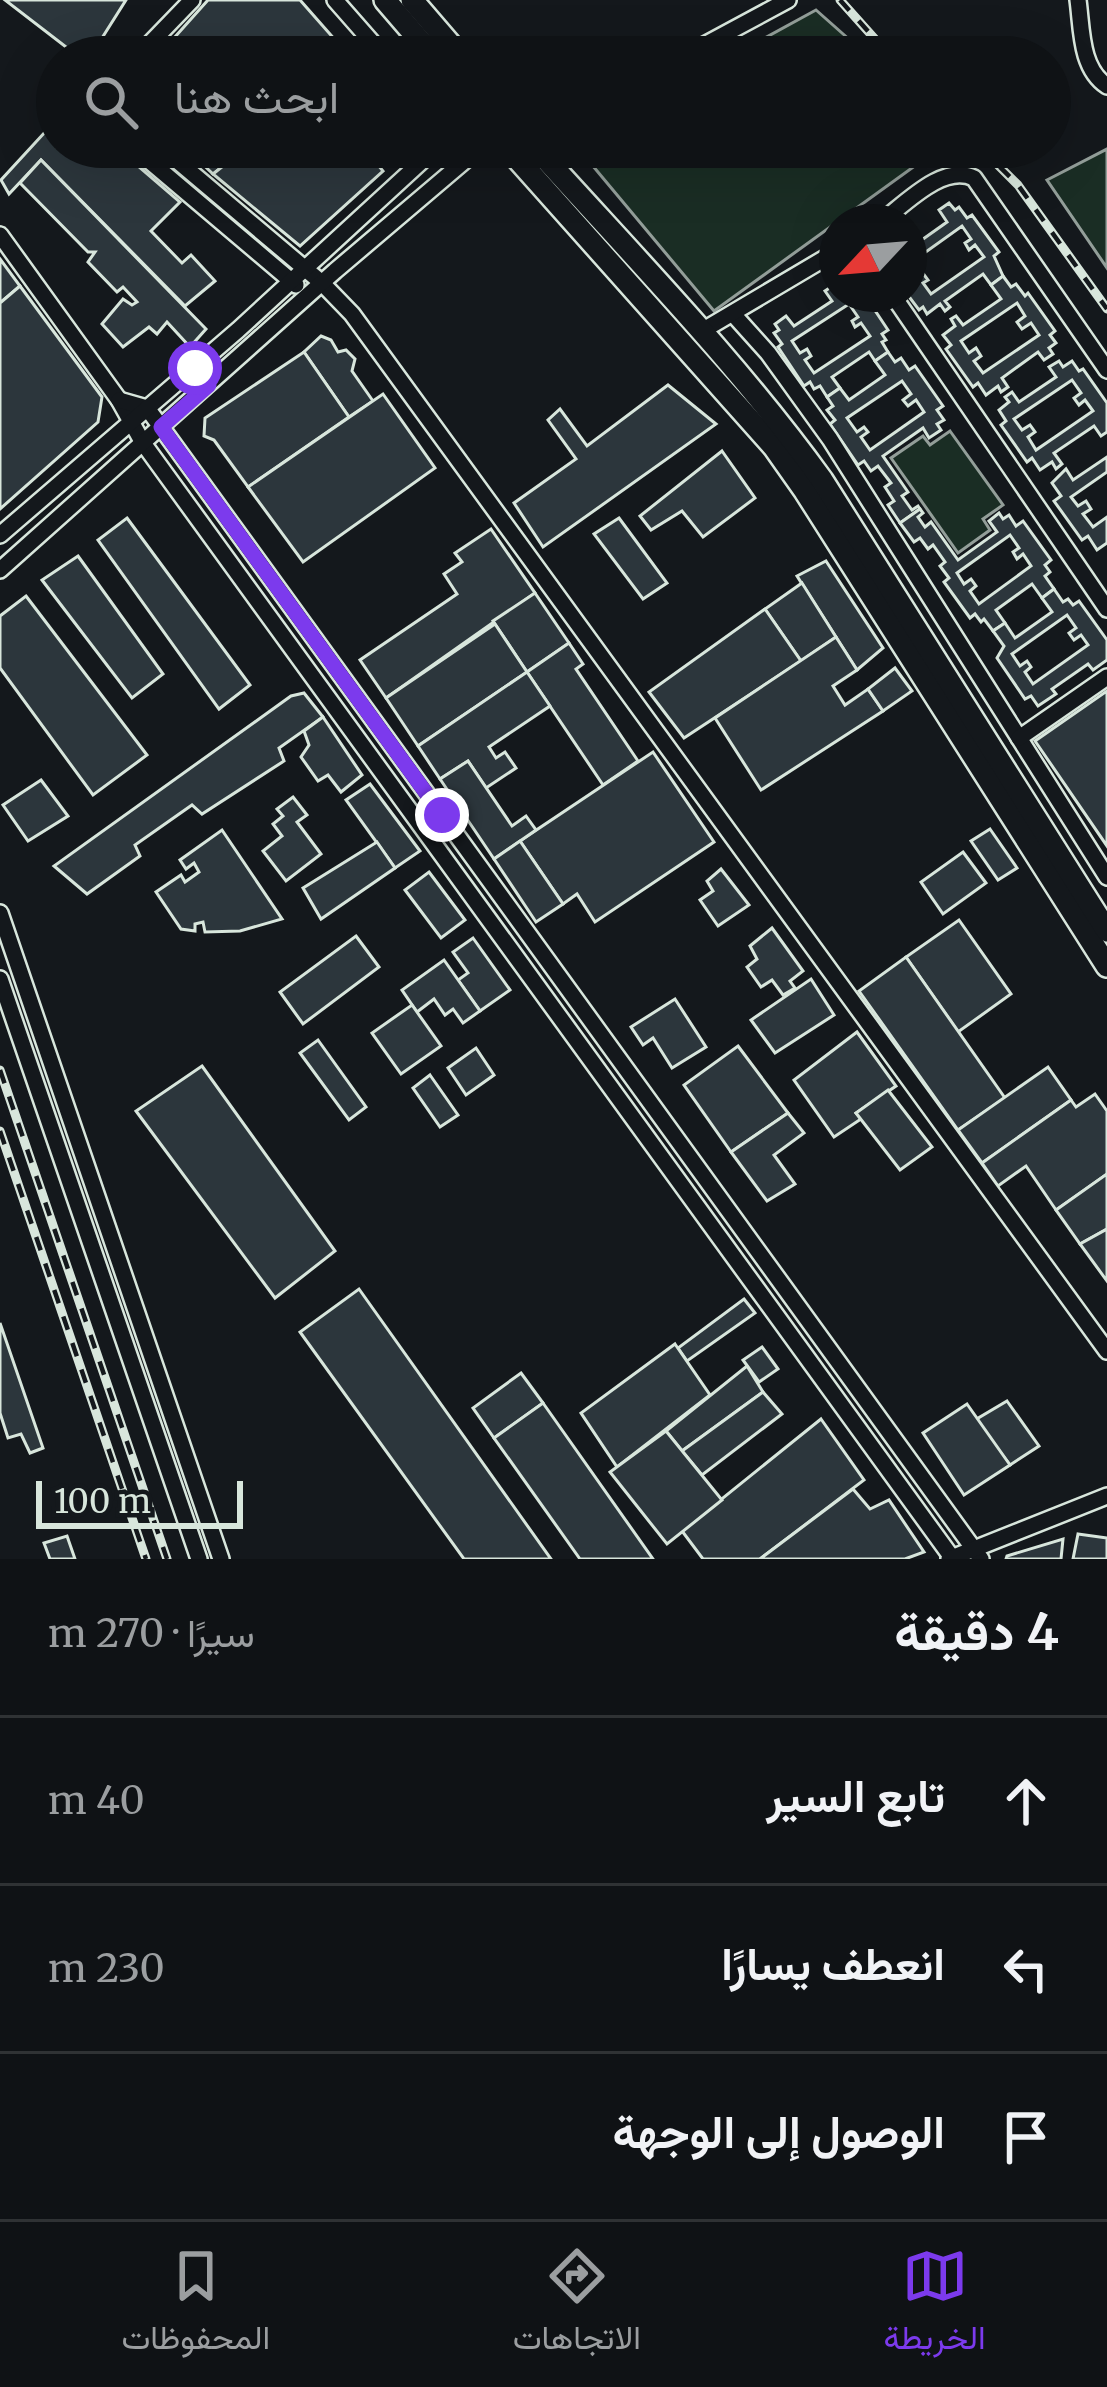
<!DOCTYPE html>
<html lang="ar">
<head>
<meta charset="utf-8">
<style>
  body { margin:0; font-family:Merriweather,Vazirmatn,serif; background:#181b1e; color:#f1f3f6; direction:rtl }
  .compass { position:absolute; left:819px; top:204px; width:108px; height:108px; border-radius:50%; background:#0f1215; box-shadow:0 12px 48px #0002; rotate:244deg }
  .scale { position:absolute; left:36px; bottom:30px; width:207px; box-sizing:border-box; padding-left:12px; border:6px solid #d8e6dc; border-top:0; font-size:33px; line-height:42px; white-space:nowrap; color:#d8e6dc; -webkit-text-stroke:9px #14181c; paint-order:stroke }
  .stop { position:absolute; width:36px; height:36px; margin:-27px; border:9px solid #7c3aed; border-radius:50%; background:#fff }
  .stop.end { background:#7c3aed; border-color:#fff; box-shadow:0 3px 12px #0008 }
  .list { margin:0; padding:0; list-style:none }
  h2 { display:flex; justify-content:space-between; align-items:center; height:156px; margin:0; padding:0 48px; font-size:51px }
  h2 small { font-size:39px; font-weight:400; color:#9b9ea0 }
  .list li { display:grid; grid-template-columns:78px 1fr auto; gap:36px; align-items:center; box-sizing:border-box; height:168px; padding:0 48px; border-top:3px solid #2f3234 }
  .list b { display:block; font-size:45px; white-space:nowrap }
  .list em { font-size:39px; font-style:normal; color:#9b9ea0 }
  .icon { flex:none; width:66px; height:66px; fill:none; stroke:currentColor; stroke-width:2; stroke-linecap:round; stroke-linejoin:round }
  .map { position:relative; flex:none; width:1107px; height:1559px; overflow:hidden; direction:ltr }
  .search { position:absolute; background:#0f1215; box-shadow:0 12px 48px #0002; left:36px; right:36px; top:36px; height:132px; display:flex; align-items:center; gap:30px; box-sizing:border-box; padding:0 42px; border-radius:66px; color:#9b9ea0; font-size:45px }
  .sheet { height:660px; background:#0f1215 }
  nav { display:flex; justify-content:space-around; align-items:center; box-sizing:border-box; height:168px; border-top:3px solid #2f3234; background:#0f1215; font-size:33px; color:#9b9ea0 }
  nav a { display:grid; justify-items:center; gap:6px }
  nav .on { color:#7c3aed }
  .map>svg:first-child { display:block }
</style>
</head>
<body>
<div class="map">
<svg width="1107" height="1559" viewBox="0 0 1107 1559">
  <rect width="100%" height="100%" fill="#14181c"/>
  <!-- green -->
  <g fill="#1a2d24" stroke="#939e99" stroke-width="3">
    <polygon points="816,10 869,57 730,57"/>
    <polygon points="577,147 941,147 714,311"/>
    <polygon points="1107,149 1107,268 1047,180"/>
    <polygon points="950,431 1003,505 983,519 990,530 958,553 891,458 923,436 930,445"/>
  </g>
  <!-- building -->
  <g fill="#2c363c" stroke="#d8e6dc" stroke-width="3" fill-rule="evenodd">
    <polygon points="5,0 126,0 90,57 79,57"/>
    <polygon points="208,0 300,0 344,50 338,57 157,57"/>
    <polygon points="57,119 57,147 116,147 180,202 151,231 182,263 191,255 215,281 185,306 41,160 9,194 1,180"/>
    <polygon points="185,147 247,147 213,174"/>
    <polygon points="247,147 363,147 383,171 300,246 213,174"/>
    <polygon points="41,160 206,329 190,347 167,322 157,334 149,327 123,347 102,324 123,299 132,305 137,302 123,287 117,292 88,262 95,252 88,252 20,183"/>
    <polygon points="949,203 955,210 959,207 967,218 972,215 999,252 994,256 1003,276 991,285 983,274 945,301 950,307 945,311 940,304 927,314 923,307 919,310 907,294 909,264 917,276 922,272 928,280 923,283 931,294 984,257 975,245 969,250 965,243 971,239 962,226 909,264 909,249 947,222 939,210"/>
    <polygon points="0,259 20,286 0,303"/>
    <path d="M 1003,276 L 1011,287 L 1016,284 L 1025,296 L 1028,293 L 1055,331 L 1050,335 L 1056,343 L 1049,348 L 1053,354 L 1044,360 L 1038,352 L 1002,378 L 1008,387 L 1001,392 L 998,386 L 986,395 L 978,383 L 973,387 L 946,349 L 951,345 L 943,335 L 955,326 L 951,319 L 956,316 L 963,325 L 1001,299 L 991,285 ZM 1017,303 L 1025,316 L 1017,322 L 1022,329 L 1031,323 L 1039,335 L 983,373 L 974,361 L 981,356 L 976,348 L 969,353 L 961,341 Z"/>
    <path d="M 837,283 L 837,294 L 864,294 L 888,330 L 882,334 L 886,340 L 882,342 L 888,352 L 875,361 L 869,352 L 832,377 L 840,388 L 827,397 L 820,386 L 814,389 L 810,382 L 804,386 L 778,347 L 782,344 L 774,333 L 779,330 L 775,324 L 786,316 L 794,326 L 832,301 L 825,291 ZM 849,304 L 858,317 L 852,321 L 855,327 L 861,323 L 870,336 L 814,373 L 805,360 L 811,356 L 807,349 L 800,353 L 792,341 Z"/>
    <polygon points="20,286 102,397 98,422 0,509 0,303"/>
    <polygon points="321,336 331,340 338,352 346,350 355,359 352,371 373,401 349,417 304,352"/>
    <polygon points="304,352 349,417 248,487 214,440 204,436 205,418"/>
    <path d="M 888,352 L 895,362 L 901,358 L 909,370 L 915,366 L 943,406 L 937,410 L 944,420 L 937,424 L 941,430 L 929,438 L 923,428 L 883,456 L 908,492 L 902,496 L 912,510 L 918,506 L 920,509 L 900,523 L 888,505 L 894,501 L 885,487 L 891,483 L 878,466 L 871,471 L 864,461 L 858,465 L 830,424 L 835,420 L 827,410 L 833,406 L 827,397 L 840,388 L 849,400 L 885,375 L 875,361 ZM 902,381 L 911,394 L 903,400 L 908,406 L 916,400 L 924,412 L 870,450 L 861,437 L 868,432 L 864,427 L 857,432 L 847,418 Z"/>
    <path d="M 1059,361 L 1063,367 L 1072,361 L 1079,371 L 1083,369 L 1107,403 L 1107,432 L 1101,436 L 1094,426 L 1054,453 L 1062,464 L 1056,469 L 1052,462 L 1040,470 L 1032,458 L 1027,462 L 1001,425 L 1006,421 L 999,410 L 1009,402 L 1005,397 L 1012,392 L 1019,402 L 1056,377 L 1049,367 ZM 1072,380 L 1081,393 L 1074,398 L 1079,405 L 1085,400 L 1093,411 L 1036,450 L 1028,437 L 1035,432 L 1030,425 L 1022,430 L 1014,419 Z"/>
    <polygon points="668,385 716,424 543,547 514,503 576,459 548,420 560,409 587,446"/>
    <polygon points="383,394 435,468 303,562 248,487"/>
    <polygon points="722,451 755,498 703,537 682,511 651,530 640,516"/>
    <polygon points="1107,457 1107,472 1071,497 1078,506 1086,501 1091,509 1083,514 1093,527 1107,517 1107,543 1097,550 1088,536 1082,540 1054,501 1061,496 1052,483 1066,469 1073,480"/>
    <path d="M 920,509 L 923,513 L 918,517 L 925,527 L 931,522 L 958,560 L 997,532 L 989,521 L 999,513 L 1003,519 L 1009,515 L 1016,526 L 1023,521 L 1051,560 L 1045,565 L 1050,572 L 1045,576 L 1054,589 L 1042,598 L 1032,584 L 996,610 L 1005,623 L 993,631 L 984,619 L 981,622 L 975,614 L 970,618 L 944,582 L 949,578 L 940,566 L 945,562 L 933,545 L 928,549 L 920,538 L 914,542 L 900,523 ZM 1010,535 L 1019,548 L 1013,552 L 1017,559 L 1023,554 L 1031,566 L 979,604 L 970,591 L 976,586 L 971,579 L 964,584 L 957,573 Z"/>
    <polygon points="127,518 250,685 219,709 98,540"/>
    <polygon points="619,518 667,583 643,599 594,534"/>
    <polygon points="491,529 535,593 386,698 360,660 457,594 444,574 462,562 455,553"/>
    <polygon points="78,556 163,674 132,698 42,580"/>
    <polygon points="826,561 883,648 857,670 797,576"/>
    <polygon points="802,583 836,637 801,661 765,609"/>
    <path d="M 1054,589 L 1063,602 L 1068,599 L 1073,605 L 1079,601 L 1107,640 L 1107,660 L 1093,670 L 1088,664 L 1052,689 L 1056,694 L 1038,706 L 1031,696 L 1025,699 L 997,658 L 1004,646 L 993,631 L 1005,623 L 1015,638 L 1052,612 L 1042,598 ZM 1067,615 L 1076,628 L 1069,633 L 1074,640 L 1081,635 L 1088,645 L 1033,684 L 1025,672 L 1031,667 L 1027,661 L 1020,666 L 1012,654 Z"/>
    <polygon points="535,593 569,643 527,672 493,621"/>
    <polygon points="26,596 147,755 93,795 0,668 0,616"/>
    <polygon points="765,609 801,661 684,738 649,692"/>
    <polygon points="495,624 527,672 418,746 386,698"/>
    <polygon points="836,637 857,670 833,686 845,705 868,689 883,711 761,790 715,718"/>
    <polygon points="569,643 583,664 576,669 638,761 603,785 527,672"/>
    <polygon points="895,668 912,691 883,711 868,689"/>
    <polygon points="527,672 550,706 489,747 496,758 505,752 516,768 486,788 468,761 440,779 418,746"/>
    <polygon points="1107,691 1107,846 1035,741"/>
    <polygon points="304,693 323,717 279,748 284,761 202,814 192,805 135,845 140,856 87,894 54,866 291,696"/>
    <polygon points="323,717 362,775 341,792 328,775 318,781 301,757 309,745 304,731"/>
    <polygon points="653,752 714,842 595,922 577,894 563,904 520,841"/>
    <polygon points="468,761 512,826 526,816 536,830 494,859 440,779"/>
    <polygon points="41,780 68,816 28,841 3,805"/>
    <polygon points="370,784 420,851 395,868 346,800"/>
    <polygon points="293,797 307,815 297,822 321,854 286,881 263,851 282,836 273,824 283,816 277,809"/>
    <polygon points="990,829 1017,868 998,880 971,841"/>
    <polygon points="222,830 282,919 240,931 205,932 203,922 195,924 195,931 181,929 156,892 181,875 185,882 199,872 194,863 186,869 180,860"/>
    <polygon points="520,841 563,904 536,922 494,859"/>
    <polygon points="377,842 395,868 321,919 303,888"/>
    <polygon points="963,852 986,883 943,914 921,882"/>
    <polygon points="721,869 749,905 718,926 700,900 713,891 707,881"/>
    <polygon points="429,872 465,920 441,938 405,890"/>
    <polygon points="959,920 1011,994 958,1032 906,957"/>
    <polygon points="772,928 803,971 790,981 795,988 783,995 772,980 761,987 747,967 757,959 750,946"/>
    <polygon points="356,936 379,967 303,1024 280,992"/>
    <polygon points="473,938 510,990 480,1011 458,980 468,973 453,952"/>
    <polygon points="906,957 1005,1098 958,1130 859,991"/>
    <polygon points="444,960 480,1011 463,1023 453,1009 445,1015 434,999 417,1012 402,990"/>
    <polygon points="811,979 834,1015 775,1053 751,1020"/>
    <polygon points="675,999 706,1047 672,1068 653,1038 643,1045 631,1027"/>
    <polygon points="412,1005 441,1046 401,1074 372,1033"/>
    <polygon points="857,1032 896,1086 856,1113 861,1119 834,1137 794,1080"/>
    <polygon points="318,1040 366,1107 349,1120 300,1053"/>
    <polygon points="738,1046 788,1113 731,1152 684,1085"/>
    <polygon points="476,1048 494,1075 466,1095 448,1068"/>
    <polygon points="202,1066 335,1251 275,1298 136,1111"/>
    <polygon points="1048,1067 1071,1100 982,1163 958,1130"/>
    <polygon points="430,1075 458,1115 440,1127 413,1088"/>
    <polygon points="888,1090 932,1147 900,1170 856,1113"/>
    <polygon points="1095,1094 1107,1111 1107,1174 1056,1210 1026,1166 998,1186 982,1163 1071,1100 1076,1107"/>
    <polygon points="788,1113 804,1133 774,1155 795,1184 767,1201 731,1152"/>
    <polygon points="1107,1174 1107,1229 1080,1244 1056,1210"/>
    <polygon points="1107,1229 1107,1281 1080,1244"/>
    <polygon points="359,1289 551,1559 464,1559 300,1332"/>
    <polygon points="744,1299 755,1313 687,1361 678,1348"/>
    <polygon points="0,1323 43,1448 30,1453 21,1434 8,1438 0,1413"/>
    <polygon points="675,1344 710,1395 617,1467 581,1413"/>
    <polygon points="762,1347 778,1369 759,1382 743,1360"/>
    <polygon points="747,1366 763,1392 682,1451 666,1431"/>
    <polygon points="521,1373 543,1403 494,1438 473,1408"/>
    <polygon points="763,1392 782,1414 702,1475 682,1451"/>
    <polygon points="1007,1401 1039,1446 1010,1465 975,1420"/>
    <polygon points="543,1403 653,1559 580,1559 494,1438"/>
    <polygon points="967,1404 1010,1465 964,1495 923,1433"/>
    <polygon points="821,1419 864,1480 760,1559 703,1559 682,1531"/>
    <polygon points="666,1431 722,1500 667,1544 610,1472"/>
    <polygon points="853,1489 870,1509 889,1500 924,1552 905,1559 760,1559"/>
    <polygon points="1078,1534 1107,1538 1107,1559 1073,1559"/>
    <polygon points="67,1536 75,1559 50,1559 44,1543"/>
    <polygon points="1063,1539 1061,1559 1006,1559 1007,1556"/>
  </g>
  <g fill="none" stroke-linecap="round" stroke-linejoin="round">
    <defs>
      <g id="minor">
        <polyline points="335,0 385,57"/>
        <path d="M 1078,0 C 1082,29 1080,68 1107,86"/>
        <polyline points="137,57 192,0"/>
        <polyline points="682,57 788,0"/>
        <polyline points="133,147 296,285"/>
        <polyline points="161,147 322,283 352,314 1107,1351"/>
        <path d="M 881,222 C 905,204 943,163 974,178 L 1107,370"/>
        <polyline points="0,235 119,400 143,443 953,1559"/>
        <polyline points="892,294 1107,609"/>
        <polyline points="733,314 768,353 830,439 1107,877"/>
        <polyline points="702,331 837,251"/>
        <polyline points="119,400 147,408 161,427 981,1559"/>
        <polyline points="0,535 238,330 422,161 426,147"/>
        <polyline points="0,570 335,271 481,147"/>
        <polyline points="1019,738 1107,677"/>
        <polyline points="0,913 221,1559"/>
        <polyline points="0,979 199,1559"/>
        <polyline points="949,1559 1107,1496"/>
      </g>
      <g id="major">
        <polyline points="385,0 434,57"/>
        <polyline points="412,0 461,57"/>
        <polyline points="507,147 774,447 805,491 1107,966"/>
        <path d="M 535,147 C 633,256 736,361 822,480 L 1107,931"/>
      </g>
    </defs>
    <!-- minor casing -->
    <use href="#minor" stroke="#d8e6dc" stroke-width="20"/>
    <!-- major casing -->
    <use href="#major" stroke="#d8e6dc" stroke-width="26"/>
    <!-- minor -->
    <use href="#minor" stroke="#14181c" stroke-width="15"/>
    <!-- major -->
    <use href="#major" stroke="#14181c" stroke-width="21"/>
    <defs>
      <g id="rail">
        <polyline points="840,0 891,57"/>
        <polyline points="980,147 1018,185 1107,309"/>
        <polyline points="0,1070 167,1559"/>
        <polyline points="0,1131 146,1559"/>
      </g>
    </defs>
    <!-- rail casing -->
    <use href="#rail" stroke="#d8e6dc" stroke-width="9"/>
    <!-- rail -->
    <use href="#rail" stroke="#14181c" stroke-width="4.5" stroke-dasharray="14" stroke-linecap="butt"/>
  </g>
  <g fill="none" stroke-linecap="round" stroke-linejoin="round">
    <!-- route -->
    <polyline stroke="#7c3aed" stroke-width="15" points="195,368 209,385 161,427 442,815"/>
  </g>
</svg>
<svg class="compass" viewBox="-18 -18 36 36"><path d="M0-13l5 13h-10z" fill="#e53935"/><path d="M0 13l5-13h-10z" fill="#9b9ea0"/></svg>
<div class="scale">100 m</div>
<div class="stop" style="left:195px;top:368px"></div>
<div class="stop end" style="left:442px;top:815px"></div>
<div class="search"><svg class="icon" aria-label="search" viewBox="0 0 24 24"><circle cx="10" cy="10" r="6"/><path d="M15 15l6 6"/></svg>ابحث هنا</div>
</div>
<section class="sheet">
<h2>4 دقيقة<small>سيرًا · 270 m</small></h2>
<ul class="list">
<li><svg class="icon" aria-label="ahead" viewBox="0 0 24 24"><path d="M12 20V5M6 11l6-6 6 6"/></svg><div><b>تابع السير</b></div><em>40 m</em></li>
<li><svg class="icon" aria-label="left" viewBox="0 0 24 24"><path d="M17 20v-9H6M10 6l-5 5 5 5"/></svg><div><b>انعطف يسارًا</b></div><em>230 m</em></li>
<li><svg class="icon" aria-label="arrive" viewBox="0 0 24 24"><path d="M6 21V4h12l-3 4 3 4H6"/></svg><div><b>الوصول إلى الوجهة</b></div></li>
</ul>
</section>
<nav>
<a class="on"><svg class="icon" aria-label="map" viewBox="0 0 24 24"><path d="M3 6l6-2 6 2 6-2v14l-6 2-6-2-6 2zM9 4v14M15 6v14"/></svg>الخريطة</a>
<a><svg class="icon" aria-label="directions" viewBox="0 0 24 24"><path d="M12 3l9 9-9 9-9-9zM9 14v-3h6M13 9l2 2-2 2"/></svg>الاتجاهات</a>
<a><svg class="icon" aria-label="saved" viewBox="0 0 24 24"><path d="M7 4h10v16l-5-4-5 4z"/></svg>المحفوظات</a>
</nav>
</body>
</html>
